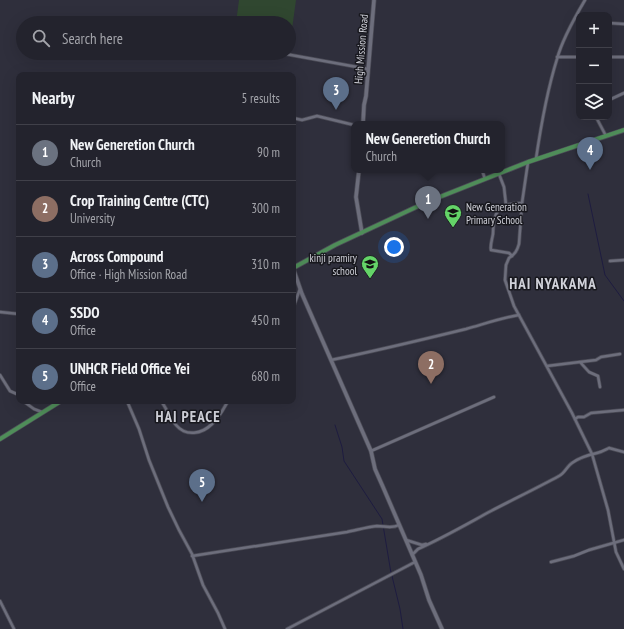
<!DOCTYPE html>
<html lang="en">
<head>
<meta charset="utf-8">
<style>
  body { margin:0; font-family:"PT Sans Narrow",sans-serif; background:#2f2f39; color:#f1f3f6 }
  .controls { position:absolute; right:12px; top:12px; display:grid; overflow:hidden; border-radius:8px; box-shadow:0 4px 16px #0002 }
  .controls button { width:36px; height:36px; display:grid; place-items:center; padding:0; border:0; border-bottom:1px solid #404049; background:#23232d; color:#f1f3f6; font:20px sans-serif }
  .you { position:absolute; left:394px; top:247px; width:14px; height:14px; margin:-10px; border:3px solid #fff; border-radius:50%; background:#1a73e8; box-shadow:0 0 0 6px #1a73e833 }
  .badge { display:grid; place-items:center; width:26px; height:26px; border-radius:50%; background:#64d468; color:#fff; font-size:13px; font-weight:700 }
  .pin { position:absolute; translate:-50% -33px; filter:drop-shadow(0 1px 2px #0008) }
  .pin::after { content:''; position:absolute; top:21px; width:14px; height:12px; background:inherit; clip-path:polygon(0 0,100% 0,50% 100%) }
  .popup { position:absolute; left:351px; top:121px; width:154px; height:52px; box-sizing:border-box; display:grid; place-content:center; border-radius:8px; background:#23232d; filter:drop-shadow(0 1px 3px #0005); font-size:13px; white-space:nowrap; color:#a3a4aa }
  .popup b { font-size:15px; color:#f1f3f6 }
  .popup::after { content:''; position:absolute; left:50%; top:100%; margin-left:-8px; border:8px solid transparent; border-top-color:#23232d }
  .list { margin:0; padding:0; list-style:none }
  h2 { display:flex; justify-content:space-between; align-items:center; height:52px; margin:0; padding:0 16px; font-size:17px }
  h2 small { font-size:13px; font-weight:400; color:#a3a4aa }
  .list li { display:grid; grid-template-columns:26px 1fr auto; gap:12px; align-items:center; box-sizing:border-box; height:56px; padding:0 16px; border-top:1px solid #404049 }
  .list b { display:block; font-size:15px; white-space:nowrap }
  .list p { margin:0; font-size:13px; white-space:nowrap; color:#a3a4aa }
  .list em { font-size:13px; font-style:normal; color:#a3a4aa }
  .icon { flex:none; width:22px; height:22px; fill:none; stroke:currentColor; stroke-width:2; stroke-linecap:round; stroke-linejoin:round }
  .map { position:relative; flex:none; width:624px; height:629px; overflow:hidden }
  .search { position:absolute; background:#23232d; box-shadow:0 4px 16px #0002; left:16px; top:16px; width:280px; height:44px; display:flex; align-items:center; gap:10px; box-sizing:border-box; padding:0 14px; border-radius:22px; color:#a3a4aa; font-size:15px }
  .panel { position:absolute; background:#23232d; box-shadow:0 4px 16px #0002; left:16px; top:72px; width:280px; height:332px; border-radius:8px }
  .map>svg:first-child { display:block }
</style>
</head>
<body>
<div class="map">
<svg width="624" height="629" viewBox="0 0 624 629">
  <rect width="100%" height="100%" fill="#2f2f3c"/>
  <!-- green -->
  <polygon fill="#304730" points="239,0 296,0 289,51 289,23 236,23"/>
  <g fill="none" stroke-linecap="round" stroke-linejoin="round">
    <!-- stream -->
    <g stroke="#1e1c40" stroke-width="1">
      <polyline points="588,194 605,275 624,301"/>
      <polyline points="335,425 342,447 344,461 382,519 391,573"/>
      <polyline points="392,576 400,609 403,629"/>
    </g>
    <defs>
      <g id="minor">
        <polyline points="609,23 624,24"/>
        <polyline points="280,53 368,69"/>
        <polyline points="557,57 579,57"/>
        <polyline points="609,57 624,57"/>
        <polyline points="609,100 624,93"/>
        <polyline points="596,117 606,136"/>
        <polyline points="293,118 302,120 317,116 354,125"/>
        <path d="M 536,159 C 541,125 547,91 557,59 C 562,40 575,17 585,0"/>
        <path d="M 528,162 L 522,203 L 519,244 C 517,251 515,254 509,258 L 506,265 L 505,280 L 514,306 L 572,413 L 592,454 L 608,510 L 616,552 L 624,569"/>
        <polyline points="482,170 485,179"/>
        <polyline points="499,174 504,187 506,205"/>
        <path d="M 512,256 L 509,253 L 491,250 C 490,245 492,240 493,234 C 493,212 498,203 522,203"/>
        <polyline points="610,261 624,260"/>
        <polyline points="293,308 300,289"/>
        <polyline points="0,312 19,314"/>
        <path d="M 331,360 C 376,351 421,340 466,329 C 484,324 501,318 519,315"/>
        <polyline points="580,362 589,372 598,376 600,387"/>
        <polyline points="547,366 596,360 601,357 620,354"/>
        <polyline points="0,375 10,391 19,395"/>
        <polyline points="23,401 34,409 42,412"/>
        <polyline points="127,401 139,429 149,460 168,507 179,530 192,554 203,585 218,613 225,629"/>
        <path d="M 161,401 C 167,409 170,418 176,425 C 186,437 202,434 212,424 C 219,418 224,408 228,401"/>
        <polyline points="575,419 578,417 584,417 591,413 624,410"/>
        <polyline points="371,451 494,397"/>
        <polyline points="406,540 422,545 426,544"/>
        <path d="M 412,555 L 418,549 C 443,538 467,524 491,511 C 514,499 537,488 559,476 C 565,473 567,466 572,463 C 580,457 588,455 597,453 C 602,452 605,450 609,448 L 624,452"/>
        <path d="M 192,556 L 347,532 C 357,530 367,527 377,526 C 385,526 392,529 399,525"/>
        <polyline points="551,562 574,556 589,550 624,540"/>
        <polyline points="0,601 14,629"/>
        <polyline points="287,629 415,562"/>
      </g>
      <g id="tertiary">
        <polyline points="363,124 364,105 366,96 374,0"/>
        <polyline points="359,170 356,197 362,233"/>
        <polyline points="293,268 302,294 371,451 375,469 383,487 421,575 429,600 442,629"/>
      </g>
      <g id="primary">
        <polyline points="293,268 335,245 427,202 528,162 624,130"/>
        <polyline points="0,439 61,401"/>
      </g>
    </defs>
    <!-- minor casing -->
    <use href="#minor" stroke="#4b4b56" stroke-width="4"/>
    <!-- tertiary casing -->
    <use href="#tertiary" stroke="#4b4b56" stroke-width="5"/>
    <!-- primary casing -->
    <use href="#primary" stroke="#4b4b56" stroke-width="5.5"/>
    <!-- minor -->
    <use href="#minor" stroke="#6d6e7c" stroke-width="2.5"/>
    <!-- tertiary -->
    <use href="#tertiary" stroke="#6d6e7c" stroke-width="3.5"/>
    <!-- primary -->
    <use href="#primary" stroke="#4f8d59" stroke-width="4"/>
  </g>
  <!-- icons -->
  <defs>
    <symbol id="school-pin" viewBox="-11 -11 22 30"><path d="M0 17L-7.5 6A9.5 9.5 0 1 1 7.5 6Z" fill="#64d468" stroke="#18181e"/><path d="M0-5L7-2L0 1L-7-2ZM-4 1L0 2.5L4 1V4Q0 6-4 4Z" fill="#111"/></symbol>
  </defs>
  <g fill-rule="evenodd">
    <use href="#school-pin" x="443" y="203" width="20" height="27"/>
    <use href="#school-pin" x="360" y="254" width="20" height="27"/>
  </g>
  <g text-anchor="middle" stroke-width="3" stroke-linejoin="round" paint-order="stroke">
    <!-- street labels -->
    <g font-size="11" fill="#d1d2da" stroke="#18181e">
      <text transform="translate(361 49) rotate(-85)" y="4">High Mission Road</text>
    </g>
    <!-- poi labels -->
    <g font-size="11" fill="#d1d2da" stroke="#18181e" text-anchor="start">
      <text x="466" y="211">New Generation<tspan x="466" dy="13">Primary School</tspan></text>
      <text x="357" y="262" text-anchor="end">kinji pramiry<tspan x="357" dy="13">school</tspan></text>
    </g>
    <!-- district labels -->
    <g font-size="15" font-weight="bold" letter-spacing="1" fill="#d1d2da" stroke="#18181e">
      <text x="553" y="289">HAI NYAKAMA</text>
      <text x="188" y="422">HAI PEACE</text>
    </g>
  </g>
</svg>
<div class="controls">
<button>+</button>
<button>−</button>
<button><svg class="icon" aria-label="layers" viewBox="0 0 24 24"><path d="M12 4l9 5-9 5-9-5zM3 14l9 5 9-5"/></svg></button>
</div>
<div class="you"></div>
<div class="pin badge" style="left:428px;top:219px;background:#6b7280">1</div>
<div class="popup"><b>New Generetion Church</b>Church</div>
<div class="pin badge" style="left:431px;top:384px;background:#8d6e63">2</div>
<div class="pin badge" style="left:336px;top:110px;background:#5c6f8a">3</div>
<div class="pin badge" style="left:590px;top:170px;background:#5c6f8a">4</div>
<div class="pin badge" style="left:202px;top:502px;background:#5c6f8a">5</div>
<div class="search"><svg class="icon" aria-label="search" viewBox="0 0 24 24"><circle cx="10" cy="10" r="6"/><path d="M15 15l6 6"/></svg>Search here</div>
<section class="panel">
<h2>Nearby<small>5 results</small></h2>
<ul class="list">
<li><span class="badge" style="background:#6b7280">1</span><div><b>New Generetion Church</b><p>Church</p></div><em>90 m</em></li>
<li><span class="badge" style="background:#8d6e63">2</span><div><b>Crop Training Centre (CTC)</b><p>University</p></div><em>300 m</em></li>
<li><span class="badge" style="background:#5c6f8a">3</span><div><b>Across Compound</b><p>Office · High Mission Road</p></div><em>310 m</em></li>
<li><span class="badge" style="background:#5c6f8a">4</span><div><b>SSDO</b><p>Office</p></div><em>450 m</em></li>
<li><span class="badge" style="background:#5c6f8a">5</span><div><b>UNHCR Field Office Yei</b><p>Office</p></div><em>680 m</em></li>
</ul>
</section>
</div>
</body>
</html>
